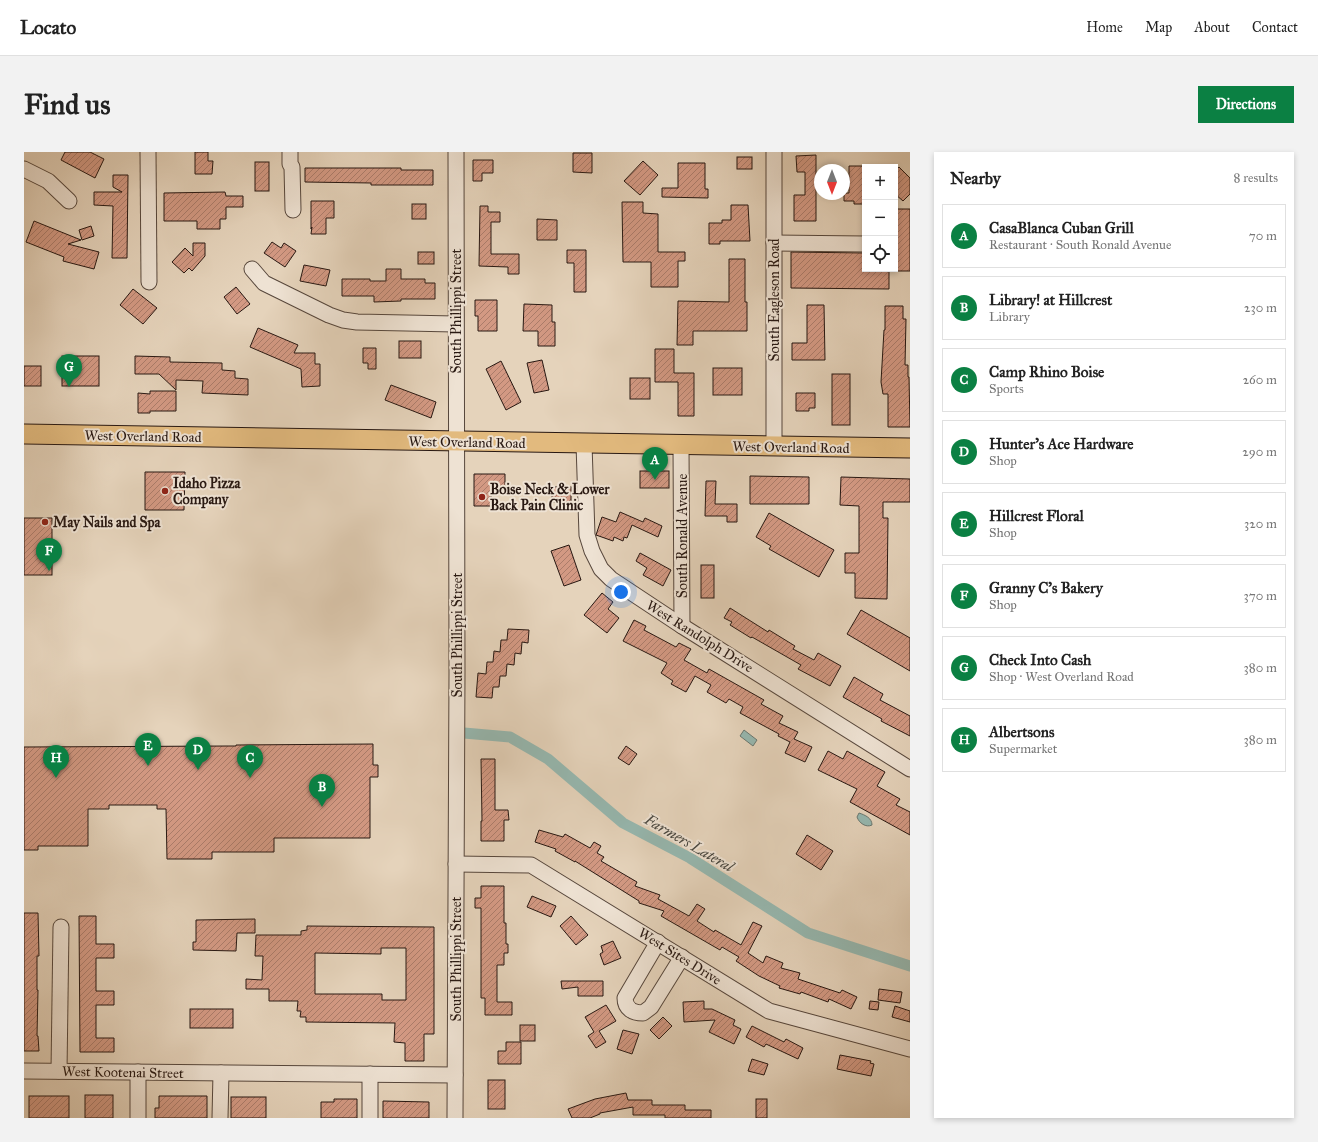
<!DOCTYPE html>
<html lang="en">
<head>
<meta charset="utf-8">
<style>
  body { margin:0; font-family:"IM FELL Great Primer",serif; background:#f2f2f2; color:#222 }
  .controls { position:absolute; right:12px; top:12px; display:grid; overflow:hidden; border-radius:0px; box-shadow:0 2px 6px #0003 }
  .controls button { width:36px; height:36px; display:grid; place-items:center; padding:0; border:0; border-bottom:1px solid #e0e0e0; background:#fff; color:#222; font:20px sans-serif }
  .compass { position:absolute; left:790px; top:12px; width:36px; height:36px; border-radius:50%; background:#fff; box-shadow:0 2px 6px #0003; rotate:180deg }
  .you { position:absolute; left:597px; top:440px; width:14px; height:14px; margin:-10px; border:3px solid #fff; border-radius:50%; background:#1a73e8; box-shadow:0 0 0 6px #1a73e833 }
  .badge { display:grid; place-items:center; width:26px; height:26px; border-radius:50%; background:#0b8043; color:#fff; font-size:13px; font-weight:700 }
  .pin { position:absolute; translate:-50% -33px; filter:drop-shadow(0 1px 2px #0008) }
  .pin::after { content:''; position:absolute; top:21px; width:14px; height:12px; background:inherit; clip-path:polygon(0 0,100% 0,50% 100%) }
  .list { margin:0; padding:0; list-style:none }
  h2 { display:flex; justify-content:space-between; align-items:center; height:52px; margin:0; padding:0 16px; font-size:17px }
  h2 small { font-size:13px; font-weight:400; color:#767676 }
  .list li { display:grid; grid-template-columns:26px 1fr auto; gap:12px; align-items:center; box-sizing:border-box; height:64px; margin:0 8px 8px; padding:0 8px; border:1px solid #e0e0e0; border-radius:0px }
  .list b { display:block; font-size:15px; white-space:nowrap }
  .list p { margin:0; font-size:13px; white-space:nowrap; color:#767676 }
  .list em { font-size:13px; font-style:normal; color:#767676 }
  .icon { flex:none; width:22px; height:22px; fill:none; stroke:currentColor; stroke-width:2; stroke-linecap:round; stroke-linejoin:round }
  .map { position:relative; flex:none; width:886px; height:966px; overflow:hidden; border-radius:0px }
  header { display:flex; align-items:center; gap:24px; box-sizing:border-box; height:56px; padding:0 20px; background:#fff; border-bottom:1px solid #e0e0e0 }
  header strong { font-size:19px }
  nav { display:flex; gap:22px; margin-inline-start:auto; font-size:14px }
  .intro { display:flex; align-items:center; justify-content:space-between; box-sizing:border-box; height:96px; padding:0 24px }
  h1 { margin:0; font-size:28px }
  .button { padding:10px 18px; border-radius:0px; background:#0b8043; color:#fff; font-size:14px; font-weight:700 }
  main { display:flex; gap:24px; padding:0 24px }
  aside { flex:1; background:#fff; border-radius:0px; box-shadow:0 2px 6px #0003 }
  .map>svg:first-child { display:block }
</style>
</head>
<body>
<header>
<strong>Locato</strong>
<nav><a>Home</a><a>Map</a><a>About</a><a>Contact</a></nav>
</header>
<div class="intro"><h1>Find us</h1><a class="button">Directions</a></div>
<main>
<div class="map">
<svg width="886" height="966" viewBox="0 0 886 966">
  <defs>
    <pattern id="building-hatch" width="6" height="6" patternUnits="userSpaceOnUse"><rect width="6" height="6" fill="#d39983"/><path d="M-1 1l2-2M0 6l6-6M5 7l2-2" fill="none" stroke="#ab7c6a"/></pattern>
  </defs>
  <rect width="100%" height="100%" fill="#e5d3bb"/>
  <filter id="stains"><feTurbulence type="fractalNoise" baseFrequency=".005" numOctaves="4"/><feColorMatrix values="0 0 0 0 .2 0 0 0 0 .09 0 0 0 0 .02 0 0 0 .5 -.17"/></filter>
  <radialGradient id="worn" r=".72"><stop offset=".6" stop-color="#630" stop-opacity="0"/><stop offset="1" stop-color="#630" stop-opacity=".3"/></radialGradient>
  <!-- water -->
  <g fill="#96b8b0" stroke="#6a7871">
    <polygon points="720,578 733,588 729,594 716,584"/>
    <path d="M 835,661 C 841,663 848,666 848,673 C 842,676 835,671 833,665 Z"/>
  </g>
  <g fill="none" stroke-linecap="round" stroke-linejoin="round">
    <!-- canal -->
    <polyline stroke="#96b8b0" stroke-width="11" points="440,581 486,585 524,607 599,671 666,706 784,781 886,814"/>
  </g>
  <!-- building -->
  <g fill="url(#building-hatch)" stroke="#281812" fill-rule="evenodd">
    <polygon points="41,0 66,0 80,7 71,26 37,8"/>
    <polygon points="171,0 184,0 184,9 189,9 188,22 171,22"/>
    <polygon points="549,1 568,1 568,21 549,20"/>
    <polygon points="792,3 792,69 770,69 770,43 781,43 781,20 773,20 772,4"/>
    <rect x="713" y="5" width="15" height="12"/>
    <polygon points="449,8 469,8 469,21 458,21 458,29 449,29"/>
    <polygon points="619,9 634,23 616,43 600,29"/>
    <rect x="231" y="10" width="14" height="29"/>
    <polygon points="654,11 681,11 681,37 684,37 684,46 638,45 638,36 654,36"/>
    <polygon points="825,14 841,14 841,52 830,52 830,49 820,49 820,41 825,41"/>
    <polygon points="875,15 886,26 886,42 879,49 871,42 871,19"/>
    <polygon points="281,16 377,16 377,18 409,18 409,33 347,33 347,31 281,30"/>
    <polygon points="89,23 104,23 103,106 88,106 89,54 70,53 70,40 98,40 89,35"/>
    <polygon points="201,40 202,44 219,44 219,55 202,55 202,67 196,67 196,77 173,77 173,69 140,69 140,41"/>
    <polygon points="287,49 310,49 310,66 302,66 302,82 287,82 288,75 287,77"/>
    <polygon points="598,50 619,50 619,61 634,62 634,100 661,100 661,109 654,109 654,135 627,135 627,110 599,110"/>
    <rect x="388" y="52" width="14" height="15"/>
    <polygon points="707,53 724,53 726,89 696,89 696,92 685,92 685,71 698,71 698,68 707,68"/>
    <polygon points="456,54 464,54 464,60 476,60 476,70 467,70 467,102 495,102 495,122 484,122 484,115 455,114"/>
    <polygon points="873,57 886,57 886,119 872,119"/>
    <polygon points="513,67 533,68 533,88 513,88"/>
    <polygon points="10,69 57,88 44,92 75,100 70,117 39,109 40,105 2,90"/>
    <polygon points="67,74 70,84 58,88 55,78"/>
    <polygon points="248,90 257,96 260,91 272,99 261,115 240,101"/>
    <polygon points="169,91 181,91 181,104 168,119 165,116 160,121 148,110 161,96 169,104"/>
    <polygon points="543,98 562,98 562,140 550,140 550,111 543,111"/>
    <rect x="394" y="100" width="16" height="12"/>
    <polygon points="767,100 841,101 841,117 865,117 865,137 767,136"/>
    <polygon points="705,107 721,107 721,150 723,150 723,179 669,179 669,193 653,193 654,149 705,150"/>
    <polygon points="280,113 306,118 302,134 276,129"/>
    <polygon points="362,117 377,117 377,127 401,127 401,131 411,131 411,147 377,147 377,149 350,150 350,144 318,144 318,127 346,127 346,129 362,129"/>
    <polygon points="212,135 226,152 213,162 200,145"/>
    <polygon points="109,137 133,156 119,172 96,153"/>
    <polygon points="451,148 473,148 473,179 454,179 454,164 451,164"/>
    <polygon points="500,152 528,153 528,170 531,170 531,194 514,194 514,179 499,179"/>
    <polygon points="783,153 800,153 801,208 768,208 768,191 783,191"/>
    <polygon points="861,154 879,154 879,167 882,167 881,213 884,213 884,225 885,225 886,275 864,275 864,242 859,242 857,230 860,178 861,178"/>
    <polygon points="234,176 274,193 270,201 291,201 291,212 296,212 296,234 278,235 277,217 226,195"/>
    <rect x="375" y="189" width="22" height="17"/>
    <polygon points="339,196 352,196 352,217 344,217 344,211 339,211"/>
    <polygon points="631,197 650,197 650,221 670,221 670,264 654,264 654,230 631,230"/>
    <rect x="38" y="204" width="37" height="30"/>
    <polygon points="111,204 146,205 146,210 198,211 198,218 211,219 211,226 224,227 224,243 178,241 179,229 152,228 152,238 135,222 111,222"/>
    <polygon points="518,208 525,238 510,241 503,211"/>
    <polygon points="477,209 497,250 482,258 462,217"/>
    <rect x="0" y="214" width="17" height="20"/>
    <rect x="689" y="216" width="29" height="27"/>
    <rect x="808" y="222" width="18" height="51"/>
    <rect x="606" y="226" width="20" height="21"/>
    <polygon points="367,233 412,250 407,266 361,248"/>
    <polygon points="126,239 152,239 152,259 126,259 126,261 114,261 114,241 126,242"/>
    <polygon points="772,241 791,241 791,256 785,256 785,259 772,259"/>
    <rect x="616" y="319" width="29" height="17"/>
    <polygon points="121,320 161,320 160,358 121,358"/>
    <polygon points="450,322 481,322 481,337 467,337 467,354 450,354"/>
    <polygon points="726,324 785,325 785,352 726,352"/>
    <polygon points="817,325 886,327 886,350 859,350 859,366 864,366 863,447 831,446 831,421 821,421 821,401 835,401 835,354 816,353"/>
    <polygon points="682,329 692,329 691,352 713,352 713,370 703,370 703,364 681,364"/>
    <rect x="528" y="335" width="19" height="15"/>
    <polygon points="596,360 619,370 621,366 638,374 634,385 608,373 603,386 600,385 599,389 590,385 589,389 572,383 578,365 592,370"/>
    <polygon points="745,361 810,398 795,425 745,397 747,394 732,385"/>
    <rect x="0" y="366" width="28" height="57"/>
    <polygon points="545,393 557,428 540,434 527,399"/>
    <polygon points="616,401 647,418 639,434 619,423 623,416 612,409"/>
    <rect x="677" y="413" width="13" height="33"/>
    <polygon points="578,441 589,450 584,457 595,466 583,481 560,463"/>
    <polygon points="706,456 744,480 745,478 771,494 769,497 790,508 794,501 817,514 806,534 774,517 777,513 728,485 727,486 706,473 708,470 700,466"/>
    <polygon points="837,458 886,486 886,519 823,482"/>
    <polygon points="610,468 622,474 620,478 652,495 655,491 667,497 660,508 683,521 685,517 740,548 737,552 759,564 755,571 774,580 770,587 788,595 781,610 761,601 766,590 754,584 755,582 716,561 719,555 705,547 702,551 683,540 687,533 671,524 662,540 647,532 649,529 637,521 643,511 599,489"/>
    <polygon points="484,477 505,478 504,491 498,490 497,502 491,501 490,513 483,512 482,524 476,524 475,535 469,535 468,546 452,545 454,521 462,522 463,510 469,510 470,499 476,500 477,488 483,488"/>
    <polygon points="830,525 859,542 856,548 886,564 886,584 857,569 858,567 819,545"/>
    <polygon points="349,592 349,613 354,613 354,625 346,625 346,686 250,686 250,700 188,700 188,707 143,707 142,657 133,657 133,653 85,653 85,657 64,657 64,694 14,694 14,698 0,698 0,595 203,594 212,594 212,593"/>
    <polygon points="602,594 613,602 605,613 594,606"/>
    <polygon points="804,599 819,607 823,599 861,620 853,634 876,647 872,653 886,660 886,683 826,650 833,637 794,618"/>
    <polygon points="457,607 471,607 471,658 484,658 485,668 480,668 480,689 457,689 457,669 458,669"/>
    <polygon points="515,678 539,685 541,682 566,696 570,690 577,694 573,701 580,705 577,709 613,730 611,734 636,743 634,747 665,764 673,752 681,757 673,769 690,780 691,778 717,793 729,770 738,774 724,801 739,811 742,804 759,811 757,816 776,821 774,827 816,841 818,838 833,845 827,857 805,847 804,850 777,840 776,842 755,836 756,834 735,824 712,809 715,805 698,795 696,798 637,764 640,759 615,751 615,749 551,709 551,710 531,699 532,697 511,690"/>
    <polygon points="783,683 809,699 797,718 772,702"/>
    <polygon points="457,734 480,734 480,771 482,771 482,792 484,792 484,801 480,801 480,813 473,813 473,850 488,850 488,863 461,863 461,846 457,846 457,756 451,756 451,746 457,746"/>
    <polygon points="508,744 532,754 527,765 503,755"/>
    <polygon points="0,761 14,761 15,804 13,804 13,838 14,838 13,884 14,884 15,899 0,899"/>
    <polygon points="55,764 72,764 72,792 90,792 90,806 72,806 72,839 90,839 90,853 72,853 72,886 90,886 90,900 56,900"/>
    <polygon points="547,764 564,783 552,793 536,774"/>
    <polygon points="231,767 231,781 213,781 212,799 169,798 169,790 172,790 172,768"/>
    <path d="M 283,774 L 410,775 L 410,882 L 400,882 L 400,909 L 381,909 L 381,891 L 370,890 L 371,871 L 282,870 L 282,865 L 276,865 L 277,859 L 273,859 L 274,849 L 245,849 L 245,837 L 222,837 L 222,827 L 238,828 L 239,804 L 231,804 L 232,783 L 277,783 L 277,779 L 283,778 ZM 357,796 L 382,796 L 382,848 L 358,848 L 358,842 L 291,842 L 291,801 L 357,802 Z"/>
    <polygon points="589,789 597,806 580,813 576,802 579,800 577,794"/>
    <polygon points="537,829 579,829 579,844 554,844 554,835 538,837"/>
    <polygon points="855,837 878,840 876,851 854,848"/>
    <polygon points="680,849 680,857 688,857 711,868 709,873 717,877 710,892 685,880 691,868 660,870 659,850"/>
    <polygon points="846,849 855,850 854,858 845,857"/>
    <polygon points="582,853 592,869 575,879 582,890 572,896 564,884 570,880 561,865"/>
    <polygon points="871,854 886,859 886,870 868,865"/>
    <rect x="166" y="857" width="43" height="19"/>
    <polygon points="639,865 648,874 635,887 626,878"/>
    <rect x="496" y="873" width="15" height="16"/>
    <polygon points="728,874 760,890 762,887 779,896 774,907 742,892 740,895 722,885"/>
    <polygon points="599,878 615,882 608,902 593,897"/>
    <polygon points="482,890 497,890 497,912 474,912 474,899 482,899"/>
    <polygon points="816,903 847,909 846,911 850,912 847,924 813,917"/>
    <polygon points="728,907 744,912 740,923 724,919"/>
    <rect x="464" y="928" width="17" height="29"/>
    <polygon points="602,941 604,948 628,948 628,953 661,953 661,958 687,958 687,966 641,966 641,963 609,963 609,955 576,961 576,962 566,966 548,966 544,957 571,947"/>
    <rect x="61" y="943" width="28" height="23"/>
    <rect x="5" y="944" width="40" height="22"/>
    <polygon points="135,944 183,944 183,966 131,966 131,956 135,956"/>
    <rect x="207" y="945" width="35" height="21"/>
    <polygon points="310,947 333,947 333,966 297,966 297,950 310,950"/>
    <rect x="732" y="947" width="11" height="19"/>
    <polygon points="359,949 405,950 405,966 359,966"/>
  </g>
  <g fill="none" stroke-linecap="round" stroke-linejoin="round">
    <defs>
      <g id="minor">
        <polyline points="124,0 125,130"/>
        <polyline points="266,0 266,12 268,15 269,58"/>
        <polyline points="0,17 24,29 45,49"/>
        <polyline points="750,91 841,92"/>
        <polyline points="228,117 240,131 305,163 319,168 333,170 431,172"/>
        <polyline points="560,292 563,383 568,399 577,417 587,427 658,474 886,617"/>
        <polyline points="657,294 658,474"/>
        <polyline points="750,295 750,0"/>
        <polyline points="432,712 507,713 745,859 886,897"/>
        <path d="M 634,790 L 601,846 C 601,857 609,861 619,861 L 627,855 L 658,805"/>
        <polyline points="0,919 431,923"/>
        <polyline points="35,919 37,775"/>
        <polyline points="346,922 346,966"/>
        <polyline points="114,966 114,920"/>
        <polyline points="196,966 197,921"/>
        <polyline points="431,966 433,520 432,0"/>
      </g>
      <polyline id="major" points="0,282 886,296"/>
    </defs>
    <!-- minor casing -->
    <use href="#minor" stroke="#57473c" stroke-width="17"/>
    <!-- major casing -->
    <use href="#major" stroke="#281812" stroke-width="21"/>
    <!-- minor -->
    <use href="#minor" stroke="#eee2d3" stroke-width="15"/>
    <!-- major -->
    <use href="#major" stroke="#e2ba7e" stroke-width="19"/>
  </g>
  <!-- markers -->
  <g fill="#8f2418" stroke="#eee2d3" stroke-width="1.5">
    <circle cx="141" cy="339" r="4"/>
    <circle cx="458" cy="345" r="4"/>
    <circle cx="21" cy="370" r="4"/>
  </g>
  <g text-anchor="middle" stroke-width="4" stroke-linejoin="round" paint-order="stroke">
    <!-- street labels -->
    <g font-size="14" fill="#281812" stroke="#eee2d3">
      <text transform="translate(750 148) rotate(-90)" y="5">South Eagleson Road</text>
      <text transform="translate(432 159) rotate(-90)" y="5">South Phillippi Street</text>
      <text transform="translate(119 284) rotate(1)" y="5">West Overland Road</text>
      <text transform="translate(443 290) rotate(1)" y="5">West Overland Road</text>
      <text transform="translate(767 295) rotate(1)" y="5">West Overland Road</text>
      <text transform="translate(658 384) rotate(-90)" y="5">South Ronald Avenue</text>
      <text transform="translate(433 483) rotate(-90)" y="5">South Phillippi Street</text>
      <text transform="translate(676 484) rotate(32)" y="5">West Randolph Drive</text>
      <text transform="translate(656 804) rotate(32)" y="5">West Sites Drive</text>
      <text transform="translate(432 807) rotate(-90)" y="5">South Phillippi Street</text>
      <text transform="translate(99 920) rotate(1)" y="5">West Kootenai Street</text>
    </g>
    <!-- poi labels -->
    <g font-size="14" font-weight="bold" fill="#281812" stroke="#eee2d3" text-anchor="start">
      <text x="149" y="336">Idaho Pizza<tspan x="149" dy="16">Company</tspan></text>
      <text x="466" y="342">Boise Neck &amp; Lower<tspan x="466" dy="16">Back Pain Clinic</tspan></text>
      <text x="29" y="375">May Nails and Spa</text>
    </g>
    <!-- water labels -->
    <g font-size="15" font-style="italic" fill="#494841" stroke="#eee2d3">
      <text transform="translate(665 691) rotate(30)" y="5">Farmers Lateral</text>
    </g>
  </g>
  <rect width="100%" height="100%" filter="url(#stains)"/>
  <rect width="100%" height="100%" fill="url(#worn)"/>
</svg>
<div class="controls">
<button>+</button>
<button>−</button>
<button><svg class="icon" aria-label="locate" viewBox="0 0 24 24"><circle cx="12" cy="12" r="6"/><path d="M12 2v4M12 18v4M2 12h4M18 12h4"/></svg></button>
</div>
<svg class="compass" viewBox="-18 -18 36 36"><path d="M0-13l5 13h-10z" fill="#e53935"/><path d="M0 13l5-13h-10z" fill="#767676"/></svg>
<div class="you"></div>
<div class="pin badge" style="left:631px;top:328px">A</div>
<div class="pin badge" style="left:298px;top:655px">B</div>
<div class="pin badge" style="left:226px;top:626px">C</div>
<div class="pin badge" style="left:174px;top:618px">D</div>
<div class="pin badge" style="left:124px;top:614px">E</div>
<div class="pin badge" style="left:25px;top:419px">F</div>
<div class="pin badge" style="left:45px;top:235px">G</div>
<div class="pin badge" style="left:32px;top:626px">H</div>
</div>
<aside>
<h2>Nearby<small>8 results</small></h2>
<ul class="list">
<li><span class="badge">A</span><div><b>CasaBlanca Cuban Grill</b><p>Restaurant · South Ronald Avenue</p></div><em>70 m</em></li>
<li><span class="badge">B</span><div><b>Library! at Hillcrest</b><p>Library</p></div><em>230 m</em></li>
<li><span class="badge">C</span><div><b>Camp Rhino Boise</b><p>Sports</p></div><em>260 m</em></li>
<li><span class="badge">D</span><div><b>Hunter's Ace Hardware</b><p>Shop</p></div><em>290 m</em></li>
<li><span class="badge">E</span><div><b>Hillcrest Floral</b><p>Shop</p></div><em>320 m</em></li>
<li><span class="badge">F</span><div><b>Granny C's Bakery</b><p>Shop</p></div><em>370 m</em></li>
<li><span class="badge">G</span><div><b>Check Into Cash</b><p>Shop · West Overland Road</p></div><em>380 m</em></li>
<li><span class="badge">H</span><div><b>Albertsons</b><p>Supermarket</p></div><em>380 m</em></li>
</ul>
</aside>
</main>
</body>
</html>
